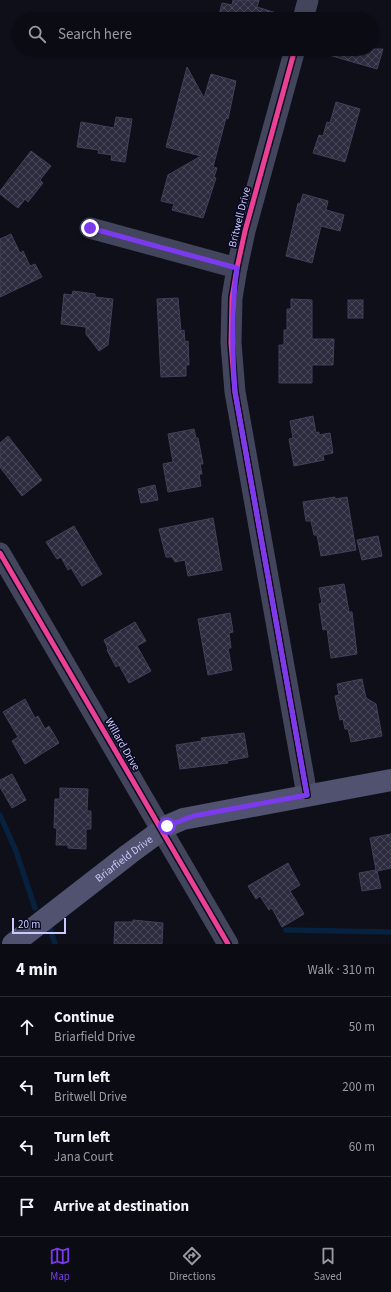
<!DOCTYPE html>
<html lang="en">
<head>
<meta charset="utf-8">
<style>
  body { margin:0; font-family:"Source Sans 3",sans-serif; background:#191922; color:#f1f3f6 }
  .scale { position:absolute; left:12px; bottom:10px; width:54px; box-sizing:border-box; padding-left:4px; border:2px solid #c9c9ff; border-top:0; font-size:11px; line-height:14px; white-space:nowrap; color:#c9c9ff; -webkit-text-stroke:3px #0b0a1f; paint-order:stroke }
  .stop { position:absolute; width:12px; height:12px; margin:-9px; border:3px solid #7c3aed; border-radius:50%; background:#fff }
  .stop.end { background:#7c3aed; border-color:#fff; box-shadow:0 1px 4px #0008 }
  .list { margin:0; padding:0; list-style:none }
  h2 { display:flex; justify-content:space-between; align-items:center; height:52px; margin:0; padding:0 16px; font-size:17px }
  h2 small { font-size:13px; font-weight:400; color:#9a9ba0 }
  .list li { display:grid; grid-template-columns:26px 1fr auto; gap:12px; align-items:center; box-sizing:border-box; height:60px; padding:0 16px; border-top:1px solid #2b2b34 }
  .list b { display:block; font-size:15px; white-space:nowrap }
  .list p { margin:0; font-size:13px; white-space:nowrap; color:#9a9ba0 }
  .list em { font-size:13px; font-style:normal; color:#9a9ba0 }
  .icon { flex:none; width:22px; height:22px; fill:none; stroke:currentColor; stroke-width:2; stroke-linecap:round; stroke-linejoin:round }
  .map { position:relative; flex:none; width:391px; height:944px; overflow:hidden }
  .search { position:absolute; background:#0b0b14; box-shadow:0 1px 3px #0004; left:12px; right:12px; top:12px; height:44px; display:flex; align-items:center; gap:10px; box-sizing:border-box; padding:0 14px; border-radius:22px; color:#9a9ba0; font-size:15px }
  .sheet { height:292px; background:#0b0b14 }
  nav { display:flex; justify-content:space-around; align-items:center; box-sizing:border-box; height:56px; border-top:1px solid #2b2b34; background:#0b0b14; font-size:11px; color:#9a9ba0 }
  nav a { display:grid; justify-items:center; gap:2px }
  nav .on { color:#7c3aed }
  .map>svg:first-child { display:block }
</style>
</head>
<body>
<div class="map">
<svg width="391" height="944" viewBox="0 0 391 944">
  <defs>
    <pattern id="building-cross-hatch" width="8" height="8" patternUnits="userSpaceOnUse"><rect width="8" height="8" fill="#2c2c3e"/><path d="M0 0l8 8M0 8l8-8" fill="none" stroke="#49495b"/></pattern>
  </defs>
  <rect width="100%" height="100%" fill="#0f0f1a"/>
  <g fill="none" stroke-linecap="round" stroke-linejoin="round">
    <!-- stream -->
    <g stroke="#07223e" stroke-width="5.5">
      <polyline points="0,815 16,851 35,908"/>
      <polyline points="49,926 55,944"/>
      <polyline points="286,930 391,932"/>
    </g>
  </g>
  <!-- building -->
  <g fill="url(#building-cross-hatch)" stroke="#414059">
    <polygon points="233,0 259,0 257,7 283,15 282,19 218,19 222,3 232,5"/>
    <polygon points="322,49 383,49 377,69 322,53"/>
    <polygon points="187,67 204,98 211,74 236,81 228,119 226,118 213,167 217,168 214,177 216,178 203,218 172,210 174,204 161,201 168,175 201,156 166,147"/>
    <polygon points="336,102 360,109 345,162 313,153 319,135 323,136 327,122 330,123"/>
    <polygon points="116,117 132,119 125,162 111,160 112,155 98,153 99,150 77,147 81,122 114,128"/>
    <polygon points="31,151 51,166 40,180 43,183 28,202 25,199 18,208 0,194 0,191"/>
    <polygon points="303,194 328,201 326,210 344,215 340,231 321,226 312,263 286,256 298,203 300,204"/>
    <polygon points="11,234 20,253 23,251 30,266 35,264 42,277 0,297 0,239"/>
    <polygon points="73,291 95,294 95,297 113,299 108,345 99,351 86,334 86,327 61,324 64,294 72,295"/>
    <polygon points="178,298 181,331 184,330 185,342 188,341 189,365 186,365 186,376 161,377 157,299"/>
    <polygon points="291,299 312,300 312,339 334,339 333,365 312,365 312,383 279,383 279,345 284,345 284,330 287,330 287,309 291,309"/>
    <rect x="348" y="300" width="15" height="18"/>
    <polygon points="313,416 316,433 319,432 319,435 330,433 333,453 323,455 324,460 294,466 289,439 293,438 290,421"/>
    <polygon points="194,429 196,438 198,438 203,464 200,464 202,474 199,474 201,486 168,492 163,464 173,462 168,434"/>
    <polygon points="8,436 42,480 22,496 0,467 0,443"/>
    <polygon points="155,485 158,500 141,503 138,489"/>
    <polygon points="335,497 335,499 347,497 356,550 321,556 317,535 314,535 311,521 306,521 303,502"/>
    <polygon points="213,518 222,570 188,576 185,560 175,562 172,557 166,557 159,529"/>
    <polygon points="74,526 102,574 82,586 71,568 68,570 61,557 57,559 46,542"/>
    <polygon points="378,536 382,556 362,560 357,540"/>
    <polygon points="344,584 349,612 352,612 357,654 331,658 327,629 323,630 319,604 322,603 319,588"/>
    <polygon points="230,613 233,632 229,633 231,648 228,648 232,670 208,675 198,619"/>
    <polygon points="135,622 146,641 137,646 151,671 129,683 119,665 116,667 107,650 108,649 104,640"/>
    <polygon points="362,679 366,698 376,704 382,736 351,742 348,729 345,729 343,719 340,720 335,696 339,695 337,684"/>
    <polygon points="25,699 35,718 38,716 45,729 49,726 59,743 25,764 12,741 18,737 3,712"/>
    <polygon points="244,733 248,757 227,761 228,763 180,769 176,745 202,741 201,738"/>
    <polygon points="12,774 26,800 12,808 0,787 0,780"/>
    <polygon points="60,788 88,789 87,811 91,811 91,829 86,829 86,849 68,848 68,845 56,845 57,828 54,828 55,799 60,799"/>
    <polygon points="391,834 391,868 377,871 381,888 362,891 359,873 376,870 370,838"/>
    <polygon points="288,863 300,885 290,891 304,914 282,927 272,908 269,910 260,896 256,899 248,886"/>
    <polygon points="133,920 163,923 162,944 114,944 115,922 133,922"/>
  </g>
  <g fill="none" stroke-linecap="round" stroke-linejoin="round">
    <!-- street -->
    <g stroke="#42455c" stroke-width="21">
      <polyline points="303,19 308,0"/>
      <polyline points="295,49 245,231 237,268 232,298 231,343 235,392 307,795"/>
      <polyline points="90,228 237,268"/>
      <polyline points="0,553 228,944"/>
    </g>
    <!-- secondary -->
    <path stroke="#50526f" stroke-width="22" id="s1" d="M 13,944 L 129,854 L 167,826 L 183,819 L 391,780"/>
    <defs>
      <g id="cycleway">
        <polyline points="295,49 245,231 237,268 232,298 231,343 235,392 307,795"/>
        <polyline points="0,553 228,944"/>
      </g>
    </defs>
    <!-- cycleway casing -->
    <use href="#cycleway" stroke="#0b0a1f" stroke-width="8"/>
    <!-- cycleway -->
    <use href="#cycleway" stroke="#ea4096" stroke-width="5"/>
  </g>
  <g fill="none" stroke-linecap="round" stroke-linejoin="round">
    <!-- route -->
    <path stroke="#7c3aed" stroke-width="5" d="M 90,228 L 237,268 C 231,310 232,350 235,392 L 307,795 L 193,816 L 167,826"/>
  </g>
  <g text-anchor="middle" stroke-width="3.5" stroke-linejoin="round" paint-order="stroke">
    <!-- street labels -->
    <g font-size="11" fill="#c9c9ff" stroke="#0b0a1f">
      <text transform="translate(239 217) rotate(-76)" y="4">Britwell Drive</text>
      <text transform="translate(123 744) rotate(60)" y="4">Willard Drive</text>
      <text dy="4" stroke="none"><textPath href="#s1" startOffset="140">Briarfield Drive</textPath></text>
    </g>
  </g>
</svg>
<div class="scale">20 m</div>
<div class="stop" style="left:167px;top:826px"></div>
<div class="stop end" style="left:90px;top:228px"></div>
<div class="search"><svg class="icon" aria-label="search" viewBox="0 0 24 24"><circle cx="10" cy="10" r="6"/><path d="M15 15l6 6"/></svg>Search here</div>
</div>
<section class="sheet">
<h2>4 min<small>Walk · 310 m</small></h2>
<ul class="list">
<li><svg class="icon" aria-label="ahead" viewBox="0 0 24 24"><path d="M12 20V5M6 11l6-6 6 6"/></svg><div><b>Continue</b><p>Briarfield Drive</p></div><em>50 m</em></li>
<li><svg class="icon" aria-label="left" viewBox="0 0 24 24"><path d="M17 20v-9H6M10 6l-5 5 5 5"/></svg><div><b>Turn left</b><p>Britwell Drive</p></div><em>200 m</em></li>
<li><svg class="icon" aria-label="left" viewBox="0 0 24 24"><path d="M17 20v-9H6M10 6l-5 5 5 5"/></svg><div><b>Turn left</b><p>Jana Court</p></div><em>60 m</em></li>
<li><svg class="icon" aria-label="arrive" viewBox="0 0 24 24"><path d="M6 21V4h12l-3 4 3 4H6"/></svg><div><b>Arrive at destination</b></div></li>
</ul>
</section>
<nav>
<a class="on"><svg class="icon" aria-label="map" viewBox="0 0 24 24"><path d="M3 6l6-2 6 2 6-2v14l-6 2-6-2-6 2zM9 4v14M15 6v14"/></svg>Map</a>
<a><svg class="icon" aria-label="directions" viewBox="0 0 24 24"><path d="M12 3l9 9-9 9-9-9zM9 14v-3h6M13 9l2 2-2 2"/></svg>Directions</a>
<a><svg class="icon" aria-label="saved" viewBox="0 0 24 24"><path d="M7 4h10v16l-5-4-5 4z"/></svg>Saved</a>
</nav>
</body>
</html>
